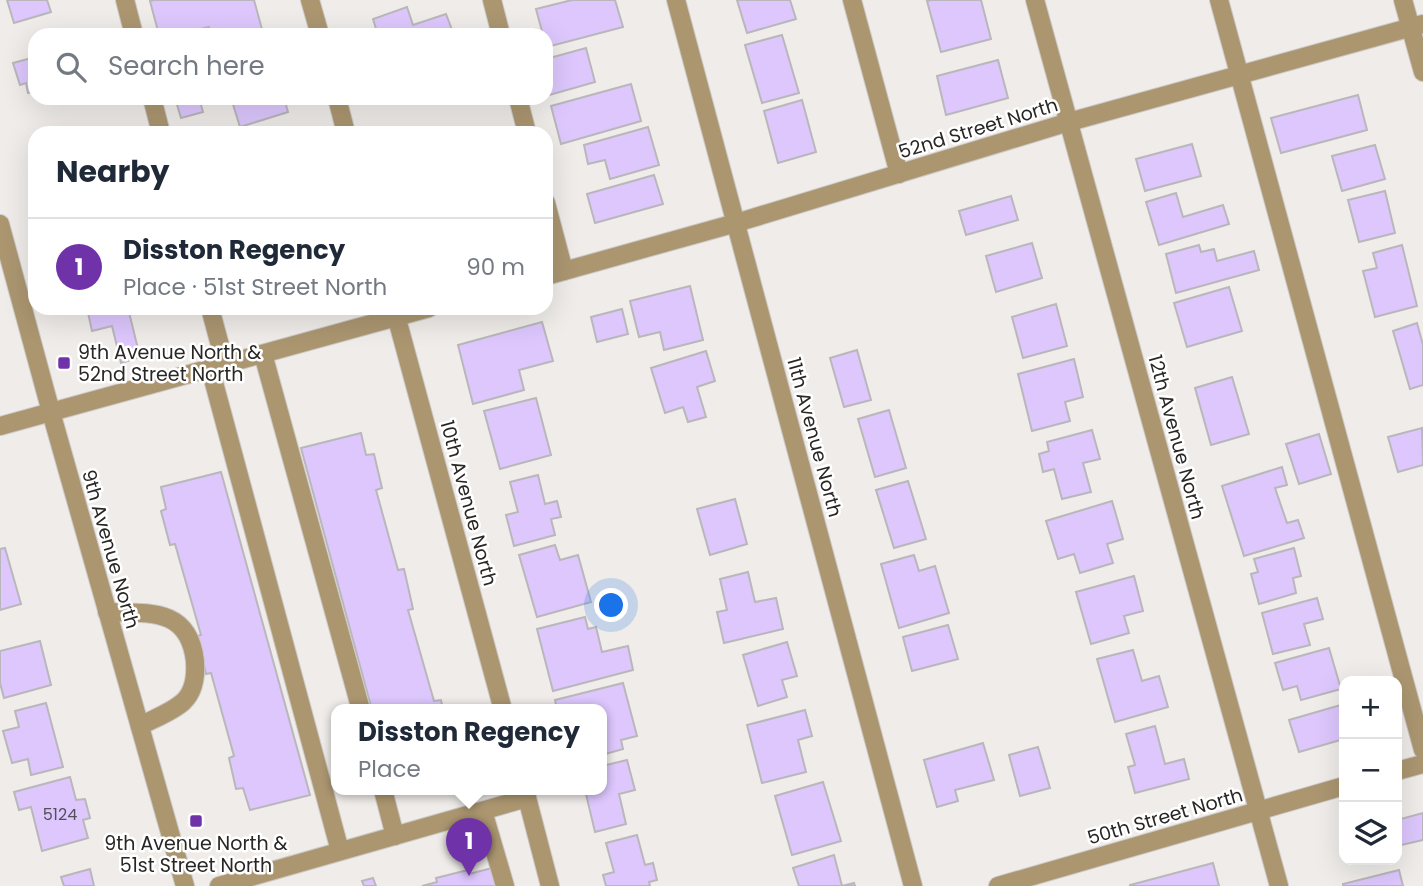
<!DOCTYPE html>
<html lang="en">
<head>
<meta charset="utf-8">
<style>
  body { margin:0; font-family:Poppins,sans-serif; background:#f2f2f3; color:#1f2937 }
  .controls { position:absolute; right:21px; bottom:21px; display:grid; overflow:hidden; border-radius:14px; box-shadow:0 7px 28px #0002 }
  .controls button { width:63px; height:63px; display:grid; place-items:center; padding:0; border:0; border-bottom:2px solid #e0e1e3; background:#fff; color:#1f2937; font:35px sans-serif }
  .you { position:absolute; left:612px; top:606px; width:24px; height:24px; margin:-18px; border:5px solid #fff; border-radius:50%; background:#1a73e8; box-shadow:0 0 0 10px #1a73e833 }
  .badge { display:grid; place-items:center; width:46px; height:46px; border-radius:50%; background:#6f32a8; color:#fff; font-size:23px; font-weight:700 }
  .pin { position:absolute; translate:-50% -58px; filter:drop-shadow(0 2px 4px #0008) }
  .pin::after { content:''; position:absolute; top:37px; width:24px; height:21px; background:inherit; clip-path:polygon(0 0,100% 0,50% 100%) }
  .popup { position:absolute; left:331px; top:704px; width:276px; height:91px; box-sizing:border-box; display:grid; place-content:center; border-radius:14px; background:#fff; filter:drop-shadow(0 2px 5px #0005); font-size:23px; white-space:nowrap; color:#747a83 }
  .popup b { font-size:26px; color:#1f2937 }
  .popup::after { content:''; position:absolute; left:50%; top:100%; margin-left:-14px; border:14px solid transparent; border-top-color:#fff }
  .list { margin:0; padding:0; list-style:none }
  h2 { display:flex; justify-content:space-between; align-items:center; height:91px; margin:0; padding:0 28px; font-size:30px }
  h2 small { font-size:23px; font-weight:400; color:#747a83 }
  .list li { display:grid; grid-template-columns:46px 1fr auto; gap:21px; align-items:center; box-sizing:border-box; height:98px; padding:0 28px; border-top:2px solid #e0e1e3 }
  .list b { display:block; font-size:26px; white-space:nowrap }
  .list p { margin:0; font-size:23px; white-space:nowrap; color:#747a83 }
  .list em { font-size:23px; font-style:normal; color:#747a83 }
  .icon { flex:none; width:38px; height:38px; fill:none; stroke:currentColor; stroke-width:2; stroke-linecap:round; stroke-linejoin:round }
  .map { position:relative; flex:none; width:1423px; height:886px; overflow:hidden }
  .search { position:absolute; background:#fff; box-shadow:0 7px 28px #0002; left:28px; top:28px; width:525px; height:77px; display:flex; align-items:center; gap:18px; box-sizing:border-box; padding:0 24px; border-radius:21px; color:#747a83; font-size:26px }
  .panel { position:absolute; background:#fff; box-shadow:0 7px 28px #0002; left:28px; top:126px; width:525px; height:189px; border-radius:21px }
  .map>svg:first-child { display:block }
</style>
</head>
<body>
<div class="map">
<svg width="1423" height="886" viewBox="0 0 1423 886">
  <rect width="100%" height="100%" fill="#efece9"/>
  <!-- building -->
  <g fill="#ddc7fd" stroke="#b9b7bb" stroke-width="2">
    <polygon points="7,0 47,0 51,12 14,23"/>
    <polygon points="154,0 254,0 263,33 211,35 209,27 176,35 159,35 150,1"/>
    <polygon points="572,0 615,0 623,27 547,47 546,35 543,35 536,9"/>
    <polygon points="737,0 790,0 796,19 747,33"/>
    <polygon points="931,0 981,0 991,39 941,52 927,1"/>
    <polygon points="407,7 413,25 446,14 454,35 378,35 373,19"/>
    <polygon points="782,35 799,93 762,103 745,45"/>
    <polygon points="586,48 595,82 546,96 546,59"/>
    <polygon points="35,57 35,91 28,93 26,83 20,85 13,63"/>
    <polygon points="998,60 1008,98 946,115 937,76"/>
    <polygon points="631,84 641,121 561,144 551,106"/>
    <polygon points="1358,95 1367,130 1281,153 1271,118"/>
    <polygon points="175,98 199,98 203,112 181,118"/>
    <polygon points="231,98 284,98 288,112 240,127"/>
    <polygon points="802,100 816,152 778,163 764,111"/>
    <polygon points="648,127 659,165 610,179 605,160 588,164 584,145"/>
    <polygon points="1192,144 1201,176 1145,191 1136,159"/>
    <polygon points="1375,145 1385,179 1342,191 1332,156"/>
    <polygon points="654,175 663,204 595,223 587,194"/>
    <polygon points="1385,191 1395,233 1359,242 1348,200"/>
    <polygon points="1176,193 1183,217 1223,205 1229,224 1159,245 1146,202"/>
    <polygon points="1011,196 1018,220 966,235 959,211"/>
    <polygon points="1032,243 1042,278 996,292 986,256"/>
    <polygon points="1199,245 1201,252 1214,249 1217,261 1254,251 1259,270 1176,293 1166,254"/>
    <polygon points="1402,245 1417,306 1375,317 1363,271 1377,268 1373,253"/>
    <polygon points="690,286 703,340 664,350 660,332 639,337 630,301"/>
    <polygon points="1229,287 1242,331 1187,347 1174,303"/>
    <polygon points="1056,304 1067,346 1023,358 1012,317"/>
    <polygon points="87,308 128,308 140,357 121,363 112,326 92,331"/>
    <polygon points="622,309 628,334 597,342 591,317"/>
    <polygon points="542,322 553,361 519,370 524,390 473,404 458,345"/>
    <polygon points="1417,323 1423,345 1423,385 1410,389 1393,331"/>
    <polygon points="857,350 871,400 844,407 830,358"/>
    <polygon points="706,351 715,381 697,387 706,417 688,422 683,407 665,413 651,368"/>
    <polygon points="1074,359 1083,397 1065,402 1070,421 1032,431 1018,374"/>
    <polygon points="1232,377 1249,434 1211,445 1195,388"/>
    <polygon points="536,398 551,455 500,469 484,411"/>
    <polygon points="889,410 906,468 875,477 858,419"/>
    <polygon points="1422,428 1423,465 1398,472 1388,437"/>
    <polygon points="1092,430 1100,459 1083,463 1091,492 1062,499 1054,469 1043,472 1039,454 1049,451 1047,442"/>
    <polygon points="361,433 366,455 374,454 382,488 376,490 398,570 404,569 413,609 408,610 434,701 441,700 443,710 372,710 301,448"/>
    <polygon points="1319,434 1331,474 1299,484 1286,444"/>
    <polygon points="1282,467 1287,485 1275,488 1287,523 1298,520 1304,538 1244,556 1222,486"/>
    <polygon points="221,472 310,795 250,810 243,788 236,789 229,758 234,756 211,673 206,674 197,636 201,635 175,544 170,545 161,511 166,509 161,487"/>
    <polygon points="538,475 545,504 557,501 561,517 551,519 555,535 514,546 506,515 518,512 510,482"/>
    <polygon points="908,481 926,539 894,548 876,490"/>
    <polygon points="735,499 747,544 710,555 697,509"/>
    <polygon points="1112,501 1123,539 1107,544 1113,563 1080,573 1074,554 1058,559 1046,521"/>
    <polygon points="555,545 560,560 578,555 591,602 537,617 519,555"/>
    <polygon points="5,548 21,604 0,610 0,549"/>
    <polygon points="1294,548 1301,576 1293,578 1296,593 1259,604 1251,574 1258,572 1254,559"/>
    <polygon points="914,555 919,571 935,566 949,613 899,628 881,564"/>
    <polygon points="748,572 755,602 776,598 783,629 724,643 717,612 727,610 720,579"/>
    <polygon points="1134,576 1143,611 1124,616 1129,633 1091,644 1076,592"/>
    <polygon points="1317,598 1323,619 1304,624 1310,645 1273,654 1262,613"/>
    <polygon points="585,617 588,629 596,627 602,652 628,646 633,670 553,691 537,629"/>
    <polygon points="948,625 958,659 912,671 903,637"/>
    <polygon points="40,641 51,685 4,698 0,683 0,651"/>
    <polygon points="787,642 797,676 782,680 787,697 758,706 743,655"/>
    <polygon points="1329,648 1341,689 1301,700 1297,686 1283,690 1275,663"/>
    <polygon points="1133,650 1142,681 1159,676 1168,707 1115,722 1097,659"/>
    <polygon points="623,683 637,736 621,740 623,749 602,755 602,710 557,710 555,700"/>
    <polygon points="46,703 63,767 31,775 28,759 12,763 3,731 19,727 15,711"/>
    <polygon points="1344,704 1344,739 1299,752 1289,720"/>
    <polygon points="805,710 812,736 798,740 806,772 762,783 747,725"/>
    <polygon points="1155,726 1165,764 1184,759 1189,779 1135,793 1128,767 1135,765 1126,734"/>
    <polygon points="983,743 994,780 955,790 958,801 937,807 924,760"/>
    <polygon points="1038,747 1050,788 1020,796 1009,755"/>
    <polygon points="627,760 635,790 619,794 626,824 595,832 585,790 602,790 602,766"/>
    <polygon points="70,777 76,800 85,799 90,818 83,820 88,838 42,851 31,807 19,810 14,792"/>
    <polygon points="823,782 841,841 792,855 775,796"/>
    <polygon points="1423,813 1423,840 1397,846 1397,820"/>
    <polygon points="637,835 645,865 653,863 657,880 649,882 650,886 606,886 603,875 614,872 606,843"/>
    <polygon points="834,855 842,886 854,883 855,886 799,886 793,868"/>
    <polygon points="1213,863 1219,886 1130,886 1130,885"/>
    <polygon points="492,868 497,886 422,886 437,882 436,878 468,870 469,874"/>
    <polygon points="90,869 94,886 64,886 61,877"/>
    <polygon points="1399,870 1403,886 1343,886 1343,884"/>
    <polygon points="373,878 376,886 364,886 362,881"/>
  </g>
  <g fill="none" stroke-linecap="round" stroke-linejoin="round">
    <defs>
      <g id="minor">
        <polyline points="125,0 134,35"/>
        <polyline points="310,0 320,35"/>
        <polyline points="492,0 501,35"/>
        <polyline points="676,0 913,886"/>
        <polyline points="852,0 899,174"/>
        <polyline points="1035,0 1279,886"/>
        <polyline points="1219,0 1423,750"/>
        <polyline points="1403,0 1423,72"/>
        <polyline points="152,98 161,133"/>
        <polyline points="337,98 346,133"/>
        <polyline points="518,98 527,133"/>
        <polyline points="546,203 564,271"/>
        <polyline points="0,224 51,412 185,886"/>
        <polyline points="546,276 736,223 1069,122 1423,24"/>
        <polyline points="210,308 225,364"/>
        <polyline points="394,308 503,710"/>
        <polyline points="263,354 361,710"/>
        <polyline points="210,368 340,851"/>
        <polyline points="0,426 429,308"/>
        <path d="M 107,612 C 150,613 189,608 195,661 C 196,675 194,692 183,702 C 172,712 153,719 140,726"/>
        <polyline points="1397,771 1423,764"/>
        <polyline points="383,790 395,836"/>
        <polyline points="525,790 550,886"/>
        <polyline points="483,811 505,886"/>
        <polyline points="219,886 527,798"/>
        <polyline points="998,886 1344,786"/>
      </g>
    </defs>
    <!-- minor casing -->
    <use href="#minor" stroke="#cbc9c6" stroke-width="20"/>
    <!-- minor -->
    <use href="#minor" stroke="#ab9670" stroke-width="18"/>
  </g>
  <!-- markers -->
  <g fill="#6f32a8" stroke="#fff" stroke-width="2.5">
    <rect x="57" y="356" width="14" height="14" rx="3.5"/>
    <rect x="189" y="814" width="14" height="14" rx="3.5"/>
  </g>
  <g text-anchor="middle" stroke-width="5" stroke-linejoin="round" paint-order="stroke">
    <!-- number labels -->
    <g font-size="16" fill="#554f5b">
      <text x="60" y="820">5124</text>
    </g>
    <!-- street labels -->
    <g font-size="19" fill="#282725" stroke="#fff">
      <text transform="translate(978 128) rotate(-17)" y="7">52nd Street North</text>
      <text transform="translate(815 437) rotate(75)" y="7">11th Avenue North</text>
      <text transform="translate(1177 437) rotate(75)" y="7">12th Avenue North</text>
      <text transform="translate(469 503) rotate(75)" y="7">10th Avenue North</text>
      <text transform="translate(111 549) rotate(74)" y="7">9th Avenue North</text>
      <text transform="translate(1165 816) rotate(-16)" y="7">50th Street North</text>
    </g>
    <!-- poi labels -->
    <g font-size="19" fill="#282725" stroke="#fff" text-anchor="start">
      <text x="78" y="359">9th Avenue North &amp;<tspan x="78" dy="22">52nd Street North</tspan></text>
      <text x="196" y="850" text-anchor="middle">9th Avenue North &amp;<tspan x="196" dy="22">51st Street North</tspan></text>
    </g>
  </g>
</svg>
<div class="controls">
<button>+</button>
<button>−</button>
<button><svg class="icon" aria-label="layers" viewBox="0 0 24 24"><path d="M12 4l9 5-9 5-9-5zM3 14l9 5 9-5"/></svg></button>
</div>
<div class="you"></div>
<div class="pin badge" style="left:469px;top:876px">1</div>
<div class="popup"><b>Disston Regency</b>Place</div>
<div class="search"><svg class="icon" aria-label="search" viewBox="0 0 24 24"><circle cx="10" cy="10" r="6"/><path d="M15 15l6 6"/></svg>Search here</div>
<section class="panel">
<h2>Nearby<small></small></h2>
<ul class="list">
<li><span class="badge">1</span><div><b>Disston Regency</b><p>Place · 51st Street North</p></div><em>90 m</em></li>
</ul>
</section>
</div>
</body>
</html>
